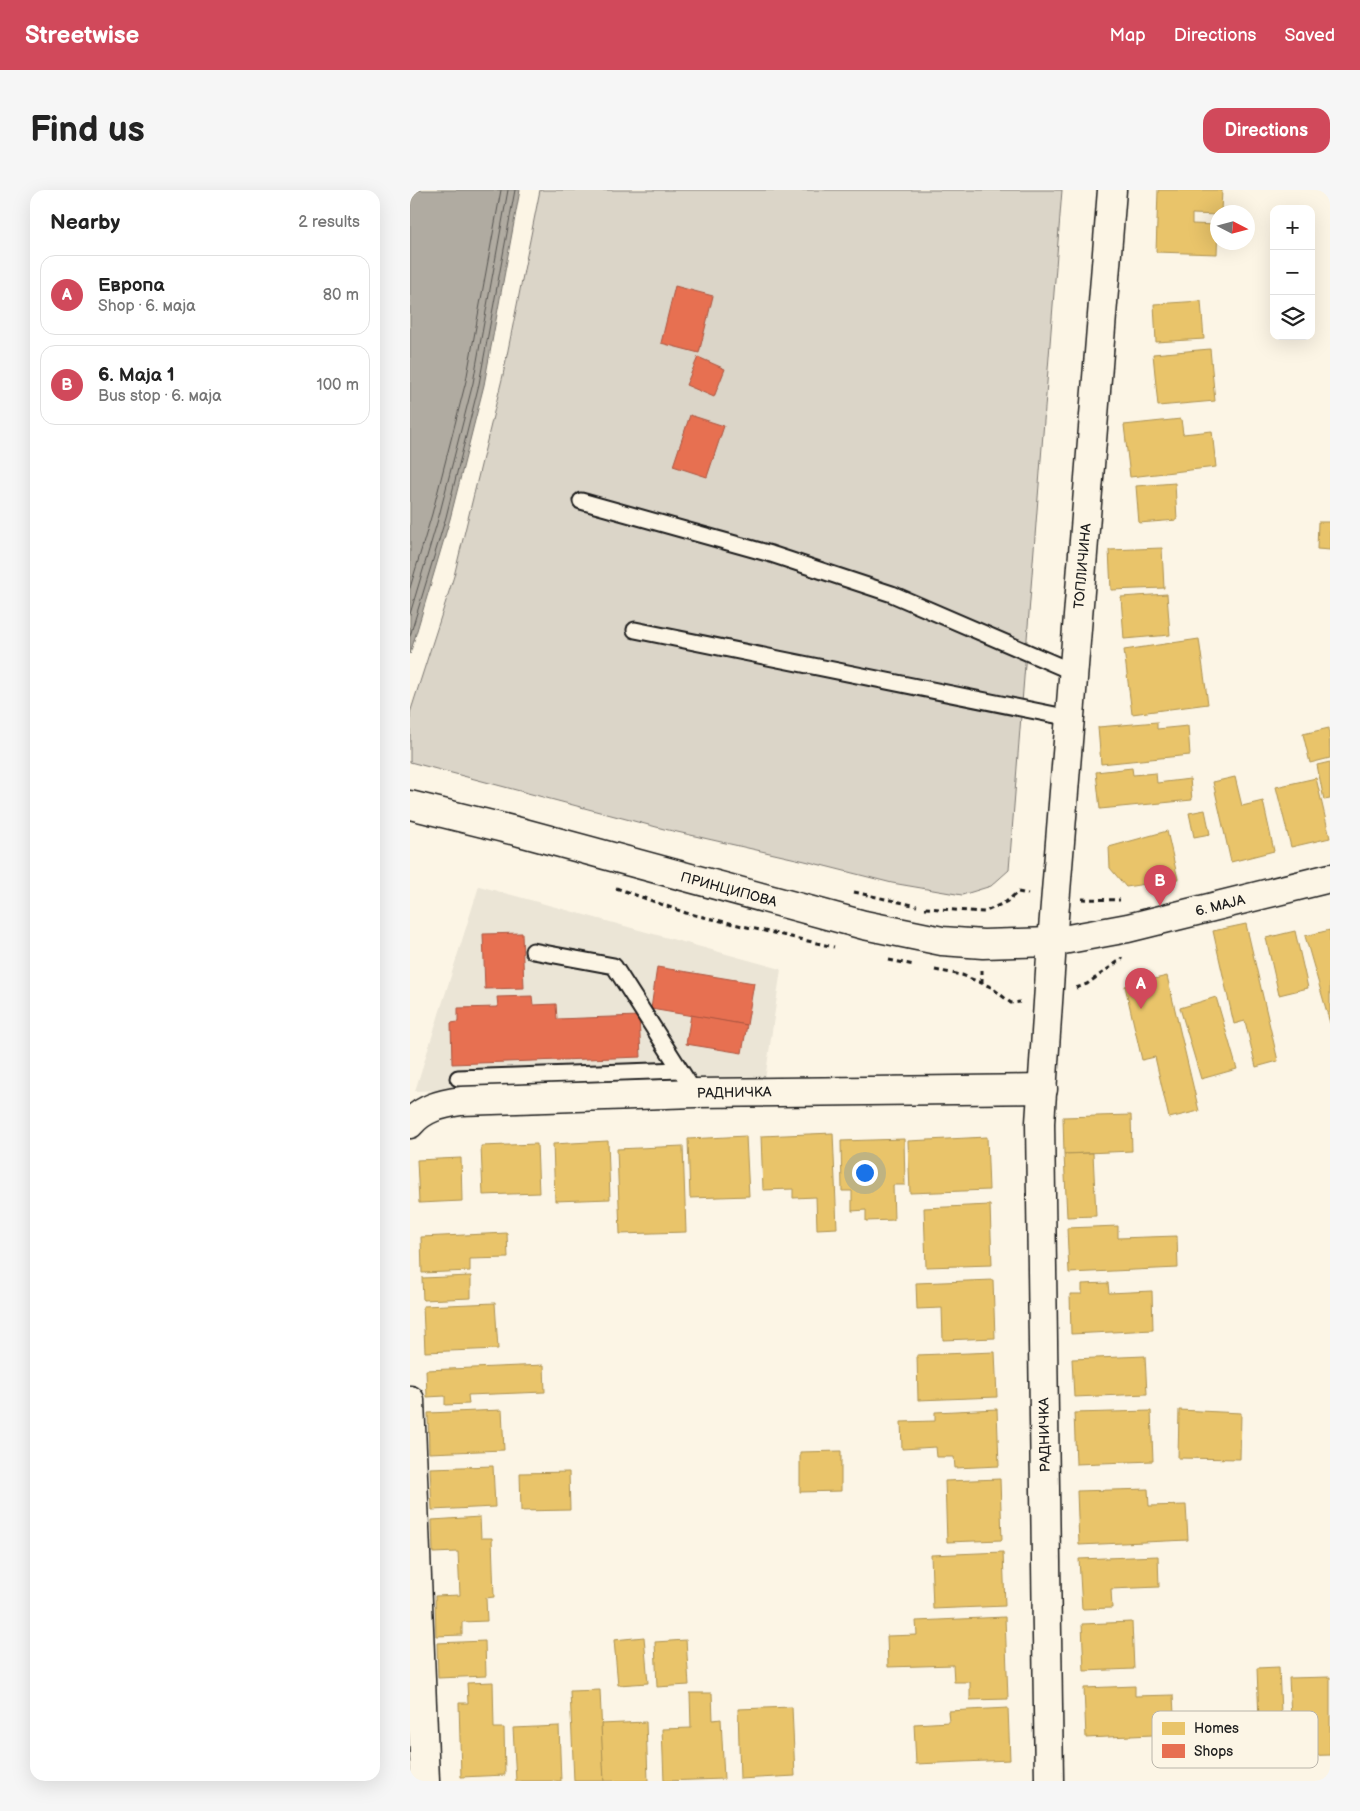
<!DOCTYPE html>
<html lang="en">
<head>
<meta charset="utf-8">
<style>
  body { margin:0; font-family:"Balsamiq Sans",sans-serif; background:#f6f6f6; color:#222 }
  .controls { position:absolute; right:15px; top:15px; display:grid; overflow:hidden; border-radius:10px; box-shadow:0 5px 20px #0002 }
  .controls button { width:45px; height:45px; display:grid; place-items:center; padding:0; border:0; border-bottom:1px solid #e0e0e0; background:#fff; color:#222; font:25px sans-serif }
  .compass { position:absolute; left:800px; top:15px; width:45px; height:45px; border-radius:50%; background:#fff; box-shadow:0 5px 20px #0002; rotate:96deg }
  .you { position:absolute; left:454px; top:982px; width:18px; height:18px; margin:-12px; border:4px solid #fff; border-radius:50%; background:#1a73e8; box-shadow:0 0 0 8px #1a73e833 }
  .badge { display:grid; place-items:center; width:32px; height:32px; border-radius:50%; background:#d1495b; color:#fff; font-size:16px; font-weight:700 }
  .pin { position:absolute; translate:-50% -41px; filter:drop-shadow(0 1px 2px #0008) }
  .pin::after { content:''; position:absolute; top:26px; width:18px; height:15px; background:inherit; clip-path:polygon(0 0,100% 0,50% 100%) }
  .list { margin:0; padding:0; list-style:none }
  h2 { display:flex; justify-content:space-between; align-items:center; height:65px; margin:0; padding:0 20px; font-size:21px }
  h2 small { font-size:16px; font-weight:400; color:#767676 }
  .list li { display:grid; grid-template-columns:32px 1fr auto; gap:15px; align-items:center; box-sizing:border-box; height:80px; margin:0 10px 10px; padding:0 10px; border:1px solid #e0e0e0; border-radius:15px }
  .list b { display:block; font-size:19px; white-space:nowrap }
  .list p { margin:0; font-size:16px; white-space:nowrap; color:#767676 }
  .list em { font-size:16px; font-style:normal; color:#767676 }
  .icon { flex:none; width:28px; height:28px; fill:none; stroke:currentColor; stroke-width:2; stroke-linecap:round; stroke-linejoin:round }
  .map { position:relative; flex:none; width:920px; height:1591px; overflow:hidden; border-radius:15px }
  header { display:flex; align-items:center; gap:30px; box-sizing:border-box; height:70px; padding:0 25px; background:#d1495b; color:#fff }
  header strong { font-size:24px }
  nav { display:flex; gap:28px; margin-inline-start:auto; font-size:18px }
  .intro { display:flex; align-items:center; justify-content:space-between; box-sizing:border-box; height:120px; padding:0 30px }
  h1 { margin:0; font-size:35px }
  .button { padding:12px 22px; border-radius:15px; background:#d1495b; color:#fff; font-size:18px; font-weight:700 }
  main { display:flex; gap:30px; padding:0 30px }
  aside { flex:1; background:#fff; border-radius:15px; box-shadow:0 5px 20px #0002 }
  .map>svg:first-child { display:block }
</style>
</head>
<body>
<header>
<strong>Streetwise</strong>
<nav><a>Map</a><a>Directions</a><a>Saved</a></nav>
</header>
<div class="intro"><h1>Find us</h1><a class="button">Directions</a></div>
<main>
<aside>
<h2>Nearby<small>2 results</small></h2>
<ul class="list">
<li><span class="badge">A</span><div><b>Европа</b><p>Shop · 6. маја</p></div><em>80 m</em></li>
<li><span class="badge">B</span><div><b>6. Маја 1</b><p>Bus stop · 6. маја</p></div><em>100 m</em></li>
</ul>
</aside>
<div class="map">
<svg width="920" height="1591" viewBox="0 0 920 1591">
  <rect width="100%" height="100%" fill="#fcf5e5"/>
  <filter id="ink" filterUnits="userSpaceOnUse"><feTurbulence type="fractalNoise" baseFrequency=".02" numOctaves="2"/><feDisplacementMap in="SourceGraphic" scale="10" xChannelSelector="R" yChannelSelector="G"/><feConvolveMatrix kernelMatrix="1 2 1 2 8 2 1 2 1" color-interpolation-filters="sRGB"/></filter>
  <g filter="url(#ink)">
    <!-- built -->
    <polygon fill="#ebe5d6" points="69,696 371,779 355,890 5,901"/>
    <!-- green -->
    <polygon fill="#dbd5c8" stroke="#7c7872" points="130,0 652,0 599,680 581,696 552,705 482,693 395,671 254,639 0,572 0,523 44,386 93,185"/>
    <!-- water -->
    <polygon fill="#b0aba1" stroke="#75726c" points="0,0 110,0 74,195 40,329 0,464"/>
    <!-- homes -->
    <g fill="#e9c46a" stroke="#ac9253">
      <polygon points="748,0 812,0 811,22 808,22 808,25 782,24 782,34 808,35 807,64 746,62"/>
      <polygon points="791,111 794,149 746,152 744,114"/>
      <polygon points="800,159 805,211 748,216 743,164"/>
      <polygon points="771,229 773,244 802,241 806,277 720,287 714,235"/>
      <polygon points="765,293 767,330 729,333 726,296"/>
      <polygon points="908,332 920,332 920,360 907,359"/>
      <polygon points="752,358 754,398 701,400 699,360"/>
      <polygon points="757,404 760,445 714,449 711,407"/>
      <polygon points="789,449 798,514 722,524 714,460"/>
      <polygon points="747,532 747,539 778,536 780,565 691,574 688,537"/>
      <polygon points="919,538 920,568 900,573 893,544"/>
      <polygon points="920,572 920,609 914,610 907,575"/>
      <polygon points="722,578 723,585 746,583 747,593 780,589 782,610 690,619 686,582"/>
      <polygon points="825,587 832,616 853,611 864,661 821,672 803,592"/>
      <polygon points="906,588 920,648 881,657 866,597"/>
      <polygon points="795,620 800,644 784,647 779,623"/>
      <polygon points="757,641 768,689 716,697 700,678 699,657"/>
      <polygon points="836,734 868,871 846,877 835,831 824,834 803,741"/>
      <polygon points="920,740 920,833 895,746"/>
      <polygon points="885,741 898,798 869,805 856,748"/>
      <polygon points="757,786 789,921 759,928 745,867 732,870 715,796"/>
      <polygon points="806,807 827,879 791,889 770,818"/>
      <polygon points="721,925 722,961 654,964 653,927"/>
      <polygon points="423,943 427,1038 407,1039 406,1007 383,1008 383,999 353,1000 351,946"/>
      <polygon points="336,946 339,1006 280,1008 278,949"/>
      <polygon points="577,947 579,1000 500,1003 498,951"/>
      <polygon points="494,949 495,995 483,995 484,1030 456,1031 456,1020 442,1021 442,1001 432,1001 431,951"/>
      <polygon points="198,951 200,1009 145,1011 143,954"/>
      <polygon points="127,954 129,1003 73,1005 71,956"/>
      <polygon points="273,956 276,1042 210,1044 207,959"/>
      <polygon points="683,963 686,1026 657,1027 654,964"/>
      <polygon points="51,968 52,1011 9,1013 7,970"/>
      <polygon points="580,1015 582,1075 516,1077 514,1018"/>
      <polygon points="708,1036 708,1048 767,1046 768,1078 659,1083 657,1038"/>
      <polygon points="97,1043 98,1068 60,1069 60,1081 12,1083 11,1047"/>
      <polygon points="61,1086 61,1108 13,1110 12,1088"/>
      <polygon points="583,1090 585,1148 533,1150 532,1118 507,1119 506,1093"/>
      <polygon points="698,1093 699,1103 742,1101 743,1140 661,1144 660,1104 672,1104 672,1094"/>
      <polygon points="85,1113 88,1159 15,1162 13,1116"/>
      <polygon points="585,1162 587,1207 508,1210 507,1165"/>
      <polygon points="735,1166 737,1204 664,1207 662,1169"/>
      <polygon points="134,1175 135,1202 58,1205 59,1214 35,1215 35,1206 17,1207 16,1180"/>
      <polygon points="587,1219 589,1276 545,1278 544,1267 527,1267 526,1257 492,1259 491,1232 525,1231 525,1222"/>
      <polygon points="92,1220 94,1260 19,1263 18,1223"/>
      <polygon points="769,1220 831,1223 830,1269 768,1268"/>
      <polygon points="741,1221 743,1271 666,1274 664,1223"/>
      <polygon points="431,1261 431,1301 390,1302 390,1262"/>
      <polygon points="83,1276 85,1317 22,1320 20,1278"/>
      <polygon points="159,1282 160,1320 111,1321 110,1283"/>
      <polygon points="590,1289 592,1350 537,1352 535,1291"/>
      <polygon points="738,1299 739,1316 776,1315 778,1350 669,1355 667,1301"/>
      <polygon points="70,1327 71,1348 82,1348 84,1407 76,1408 77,1431 52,1432 52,1445 26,1446 25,1406 50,1405 48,1362 23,1363 22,1330"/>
      <polygon points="593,1362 595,1416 523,1419 521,1365"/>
      <polygon points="748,1366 749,1397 701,1399 702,1418 672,1419 669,1369"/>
      <polygon points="595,1427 598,1509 560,1510 560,1492 544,1492 543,1475 478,1477 477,1446 507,1445 506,1431"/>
      <polygon points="722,1432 724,1479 674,1481 672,1434"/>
      <polygon points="234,1447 238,1493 208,1495 204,1450"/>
      <polygon points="276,1450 279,1495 247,1497 245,1452"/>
      <polygon points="75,1451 76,1486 28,1488 27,1453"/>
      <polygon points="869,1477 873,1568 829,1570 827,1533 849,1532 847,1478"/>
      <polygon points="920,1487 920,1565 883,1566 879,1488"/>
      <polygon points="83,1492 84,1538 94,1538 95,1585 51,1587 49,1513 58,1513 57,1493"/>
      <polygon points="725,1496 725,1506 763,1505 765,1544 676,1548 674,1498"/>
      <polygon points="190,1500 194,1591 164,1591 160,1501"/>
      <polygon points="280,1503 302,1503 303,1530 311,1529 314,1589 254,1591 252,1539 281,1538"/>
      <polygon points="382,1517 385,1586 330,1589 328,1519"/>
      <polygon points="598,1518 600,1570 506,1574 504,1534 539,1532 538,1521"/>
      <polygon points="236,1532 238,1591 194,1591 191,1534"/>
      <polygon points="149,1536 151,1591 106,1591 103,1538"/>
    </g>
    <!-- shops -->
    <g fill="#e76f51" stroke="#aa5641">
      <polygon points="265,96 303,106 289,163 251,153"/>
      <polygon points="288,167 315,179 304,207 276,195"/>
      <polygon points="280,225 314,236 297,287 263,276"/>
      <polygon points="112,743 114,798 75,799 73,744"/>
      <polygon points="247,777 344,793 337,835 241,819"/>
      <polygon points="122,806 123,815 146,814 147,829 229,826 231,867 42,874 41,833 48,832 48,818 88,817 87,807"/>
      <polygon points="281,825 337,835 332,863 276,854"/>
    </g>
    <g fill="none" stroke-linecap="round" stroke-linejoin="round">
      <!-- shore -->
      <g stroke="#575551" stroke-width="1">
        <polyline points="0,398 22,324 56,191 91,0"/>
        <polyline points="0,424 29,326 63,193 98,0"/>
        <polyline points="0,446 36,327 69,194 105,0"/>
      </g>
      <defs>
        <g id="service">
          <polyline points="171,311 361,364 482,404 663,482"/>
          <polyline points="225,440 660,528"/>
          <polyline points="123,761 204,776 285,903"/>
          <polyline points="48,888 270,880"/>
        </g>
        <g id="minor">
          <path d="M 0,934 C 13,918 31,914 51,911 L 285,903 L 633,899"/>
          <polyline points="0,1210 15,1591"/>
          <polyline points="639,1591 630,933 642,752 702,0"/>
        </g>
        <polyline id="tertiary" points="0,615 110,642 454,735 532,751 573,754 642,752 718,738 920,688"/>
      </defs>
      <!-- service casing -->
      <use href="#service" stroke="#1c1c1c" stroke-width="19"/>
      <!-- minor casing -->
      <use href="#minor" stroke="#1c1c1c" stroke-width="31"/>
      <!-- tertiary casing -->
      <use href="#tertiary" stroke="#1c1c1c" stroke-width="31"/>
      <!-- path -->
      <g stroke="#1c1c1c" stroke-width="3" stroke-dasharray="5 4" stroke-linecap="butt">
        <polyline points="206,698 276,723 424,757"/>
        <polyline points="444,702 507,716"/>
        <polyline points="672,709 710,710"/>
        <polyline points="515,718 574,722 596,712 608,702 618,704"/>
        <polyline points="479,770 504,775"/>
        <polyline points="525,780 552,785 581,797 601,813 610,812"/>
        <polyline points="572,793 572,780"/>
        <polyline points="666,798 677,794 713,768"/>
      </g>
      <!-- service -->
      <use href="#service" stroke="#fcf5e5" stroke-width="15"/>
      <!-- minor -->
      <use href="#minor" stroke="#fcf5e5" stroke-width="28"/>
      <!-- tertiary -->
      <use href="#tertiary" stroke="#fcf5e5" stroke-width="28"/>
    </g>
  </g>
  <g text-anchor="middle" stroke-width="5" stroke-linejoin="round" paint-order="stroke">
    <!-- street labels -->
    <g font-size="14" fill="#1c1c1c" stroke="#fcf5e5">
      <text transform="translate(672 376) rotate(-85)" y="5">ТОПЛИЧИНА</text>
      <text transform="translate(319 699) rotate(15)" y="5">ПРИНЦИПОВА</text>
      <text transform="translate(810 715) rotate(-14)" y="5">6. МАЈА</text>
      <text transform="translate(324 902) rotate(-1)" y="5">РАДНИЧКА</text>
      <text transform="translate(634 1245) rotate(-91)" y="5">РАДНИЧКА</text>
    </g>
  </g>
  <!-- legend -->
  <rect x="742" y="1521" width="166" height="57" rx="8" fill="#fcf5e5" stroke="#b9b4a9" stroke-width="1"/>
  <rect x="752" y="1532" width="23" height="13" fill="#e9c46a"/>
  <rect x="752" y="1554" width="23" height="14" fill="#e76f51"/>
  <g font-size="14" fill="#1c1c1c">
    <text x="784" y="1543">Homes</text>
    <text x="784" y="1566">Shops</text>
  </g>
</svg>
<div class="controls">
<button>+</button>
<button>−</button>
<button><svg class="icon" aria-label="layers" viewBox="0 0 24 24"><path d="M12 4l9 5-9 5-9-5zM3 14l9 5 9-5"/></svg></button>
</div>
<svg class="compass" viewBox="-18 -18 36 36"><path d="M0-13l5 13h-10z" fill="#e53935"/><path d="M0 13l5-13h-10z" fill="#767676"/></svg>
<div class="you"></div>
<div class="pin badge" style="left:731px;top:819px">A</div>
<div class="pin badge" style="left:750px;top:716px">B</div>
</div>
</main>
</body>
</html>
